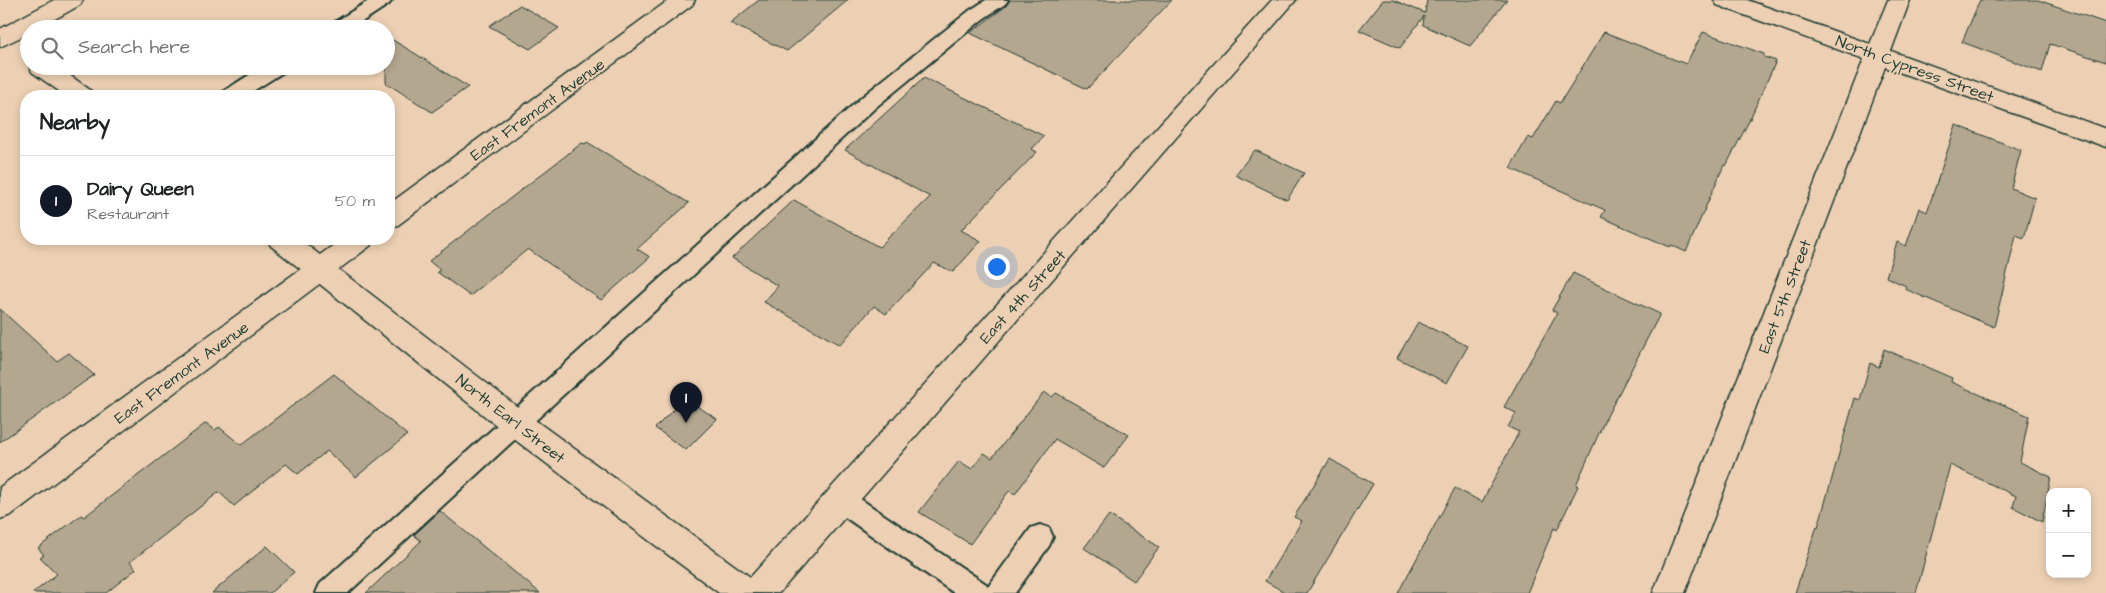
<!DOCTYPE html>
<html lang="en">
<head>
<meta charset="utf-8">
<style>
  body { margin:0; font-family:"Architects Daughter",sans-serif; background:#f6f6f6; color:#202124 }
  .controls { position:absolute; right:15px; bottom:15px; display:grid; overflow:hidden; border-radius:10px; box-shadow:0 2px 8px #0003 }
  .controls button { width:45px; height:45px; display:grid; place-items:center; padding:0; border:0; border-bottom:1px solid #e0e0e0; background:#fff; color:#202124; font:25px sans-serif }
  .you { position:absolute; left:996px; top:266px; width:18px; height:18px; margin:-12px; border:4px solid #fff; border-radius:50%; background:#1a73e8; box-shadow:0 0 0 8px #1a73e833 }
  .badge { display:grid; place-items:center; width:32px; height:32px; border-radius:50%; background:#111827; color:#fff; font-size:16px; font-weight:700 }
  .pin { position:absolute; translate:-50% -41px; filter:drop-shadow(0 1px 2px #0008) }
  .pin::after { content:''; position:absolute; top:26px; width:18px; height:15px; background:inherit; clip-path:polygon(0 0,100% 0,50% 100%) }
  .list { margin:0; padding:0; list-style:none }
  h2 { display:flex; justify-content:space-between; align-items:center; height:65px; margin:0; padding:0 20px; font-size:21px }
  h2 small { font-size:16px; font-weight:400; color:#757577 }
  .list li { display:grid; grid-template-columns:32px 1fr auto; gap:15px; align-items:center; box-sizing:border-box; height:90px; padding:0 20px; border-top:1px solid #e0e0e0 }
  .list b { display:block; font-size:19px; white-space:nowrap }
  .list p { margin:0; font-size:16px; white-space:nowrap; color:#757577 }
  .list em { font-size:16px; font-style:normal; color:#757577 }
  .icon { flex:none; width:28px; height:28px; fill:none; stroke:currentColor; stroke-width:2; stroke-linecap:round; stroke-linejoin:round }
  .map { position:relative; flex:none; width:2106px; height:593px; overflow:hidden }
  .search { position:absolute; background:#fff; box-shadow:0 2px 8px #0003; left:20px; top:20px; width:375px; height:55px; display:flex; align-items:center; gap:12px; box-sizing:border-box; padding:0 18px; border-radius:28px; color:#757577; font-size:19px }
  .panel { position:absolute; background:#fff; box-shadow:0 2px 8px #0003; left:20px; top:90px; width:375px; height:155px; border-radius:20px }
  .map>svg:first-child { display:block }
</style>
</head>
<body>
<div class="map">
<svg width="2106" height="593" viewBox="0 0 2106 593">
  <rect width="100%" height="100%" fill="#edd0b3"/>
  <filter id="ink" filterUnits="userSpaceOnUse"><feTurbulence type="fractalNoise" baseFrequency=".02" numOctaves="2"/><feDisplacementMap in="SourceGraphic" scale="10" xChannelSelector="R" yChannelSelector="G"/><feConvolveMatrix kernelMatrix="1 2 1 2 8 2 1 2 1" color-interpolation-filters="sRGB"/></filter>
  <g filter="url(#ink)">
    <!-- building -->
    <g fill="#b4a790" stroke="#1f3d34">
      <polygon points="759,0 848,0 787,51 730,23"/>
      <polygon points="1010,0 1172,0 1087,89 970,33 1006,6"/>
      <polygon points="1383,0 1393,0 1425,13 1427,0 1507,0 1470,46 1423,25 1424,16 1400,48 1359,30"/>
      <polygon points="1980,0 2038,0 2106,23 2106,62 2050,44 2042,72 1962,42"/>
      <polygon points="520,5 559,28 530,49 489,26"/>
      <polygon points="1604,32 1686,64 1703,32 1764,54 1764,57 1776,61 1749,121 1726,166 1724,165 1686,252 1671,245 1670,247 1601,217 1605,210 1510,168 1528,137 1533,139 1556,101 1560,103"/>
      <polygon points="386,36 416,54 468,87 432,112 386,83"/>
      <polygon points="924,78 1044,136 1032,149 1037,152 961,230 981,241 953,272 934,263 886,314 874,306 840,345 764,302 778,286 732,258 794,200 879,247 930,197 845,150"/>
      <polygon points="1956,125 2021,150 2011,188 2035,198 2024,238 2016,235 1994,327 1905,289 1906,286 1886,277 1897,242 1906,246 1919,208 1927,212"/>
      <polygon points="587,142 689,203 637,249 650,257 601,300 528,249 470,296 437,272 440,270 429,261 582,143 585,144"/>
      <polygon points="1255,150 1304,173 1287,200 1235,175"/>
      <polygon points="1573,273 1660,314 1604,422 1576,485 1578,486 1557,530 1554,528 1527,593 1398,593 1455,488 1482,502 1519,432 1508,427 1516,413 1504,407 1557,313 1552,310"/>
      <polygon points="0,309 57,361 69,353 94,375 0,442"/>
      <polygon points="1418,322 1468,346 1447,383 1397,358"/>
      <polygon points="1884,349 1952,378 1951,382 2029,416 2020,462 2051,477 2042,522 2013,507 2016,496 1950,465 1916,593 1795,593 1817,526 1818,527 1855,398 1860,400 1870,363 1879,367"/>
      <polygon points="334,374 407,435 356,477 327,451 298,474 286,464 234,506 219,492 130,562 136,569 106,593 33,593 57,574 40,557 44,555 38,548 81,515 84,517 206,423 215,430 219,427 241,445"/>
      <polygon points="1044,392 1052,397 1056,393 1129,435 1104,468 1055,439 1015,494 1009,491 970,544 919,512 959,461 972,469 984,453 992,458"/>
      <polygon points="685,398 717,419 686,450 655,428"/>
      <polygon points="1330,459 1373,484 1307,593 1286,593 1265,581 1302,521 1294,517"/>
      <polygon points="440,511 540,593 366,593 421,541 414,535"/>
      <polygon points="1109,515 1159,547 1134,581 1084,548"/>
      <polygon points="267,546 294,572 270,593 212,593"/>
    </g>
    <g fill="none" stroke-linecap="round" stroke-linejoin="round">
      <defs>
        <g id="service">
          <polygon points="370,0 392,0 389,4 351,29 328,29 330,25"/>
          <polygon points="986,0 1008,0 1005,4 983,19 876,107 348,593 316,593 320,584 862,97 969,11"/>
          <polygon points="263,66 287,66 285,71 245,96 221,96 224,91"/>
          <polygon points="841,488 850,492 986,584 988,587 1031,528 1040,525 1049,528 1053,537 1049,546 1015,593 954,593 832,508 828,500 832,492"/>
        </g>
        <g id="minor">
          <polygon points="669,0 695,0 692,5 398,225 389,228 389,204"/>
          <polygon points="1272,0 1296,0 779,593 742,593 746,582"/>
          <polygon points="1714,0 1747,0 1870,44 1888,0 1910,0 1891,51 2106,129 2106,147 1885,67 1685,593 1653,593 1864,59 1717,5"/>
          <polygon points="342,239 374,239 370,246 11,515 0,519 0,487"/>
        </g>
        <g id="tertiary">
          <polygon points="54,0 83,0 80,5 37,29 29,29 29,33 0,47 0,29"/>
          <polygon points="29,65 57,66 90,90 94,96 66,96 32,72"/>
          <polygon points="267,239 299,239 528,415 757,582 761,593 719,593 506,433 311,277 271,246"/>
        </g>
      </defs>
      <!-- service casing -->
      <use href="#service" stroke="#1f3d34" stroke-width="4"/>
      <!-- minor casing -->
      <use href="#minor" stroke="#1f3d34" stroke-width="3"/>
      <!-- tertiary casing -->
      <use href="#tertiary" stroke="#1f3d34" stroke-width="3"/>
      <!-- service -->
      <use href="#service" fill="#edd0b3" fill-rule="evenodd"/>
      <!-- minor -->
      <use href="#minor" fill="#edd0b3" fill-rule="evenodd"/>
      <!-- tertiary -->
      <use href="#tertiary" fill="#edd0b3" fill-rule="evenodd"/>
    </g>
  </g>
  <g text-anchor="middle" stroke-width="4" stroke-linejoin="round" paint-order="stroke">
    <!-- street labels -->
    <g font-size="16" fill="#1f3d34" stroke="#edd0b3">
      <text transform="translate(1915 68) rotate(20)" y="6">North Cypress Street</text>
      <text transform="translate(537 109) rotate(-36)" y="6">East Fremont Avenue</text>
      <text transform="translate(1022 296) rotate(-48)" y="6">East 4th Street</text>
      <text transform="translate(1784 296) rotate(-69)" y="6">East 5th Street</text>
      <text transform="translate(181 372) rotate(-36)" y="6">East Fremont Avenue</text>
      <text transform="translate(511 418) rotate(38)" y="6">North Earl Street</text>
    </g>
  </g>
</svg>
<div class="controls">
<button>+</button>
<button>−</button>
</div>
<div class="you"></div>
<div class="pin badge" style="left:686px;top:423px">1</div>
<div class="search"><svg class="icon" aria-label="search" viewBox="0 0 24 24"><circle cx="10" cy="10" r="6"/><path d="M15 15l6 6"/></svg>Search here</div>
<section class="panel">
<h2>Nearby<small></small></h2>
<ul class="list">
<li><span class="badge">1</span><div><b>Dairy Queen</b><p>Restaurant</p></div><em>50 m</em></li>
</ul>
</section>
</div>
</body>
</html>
